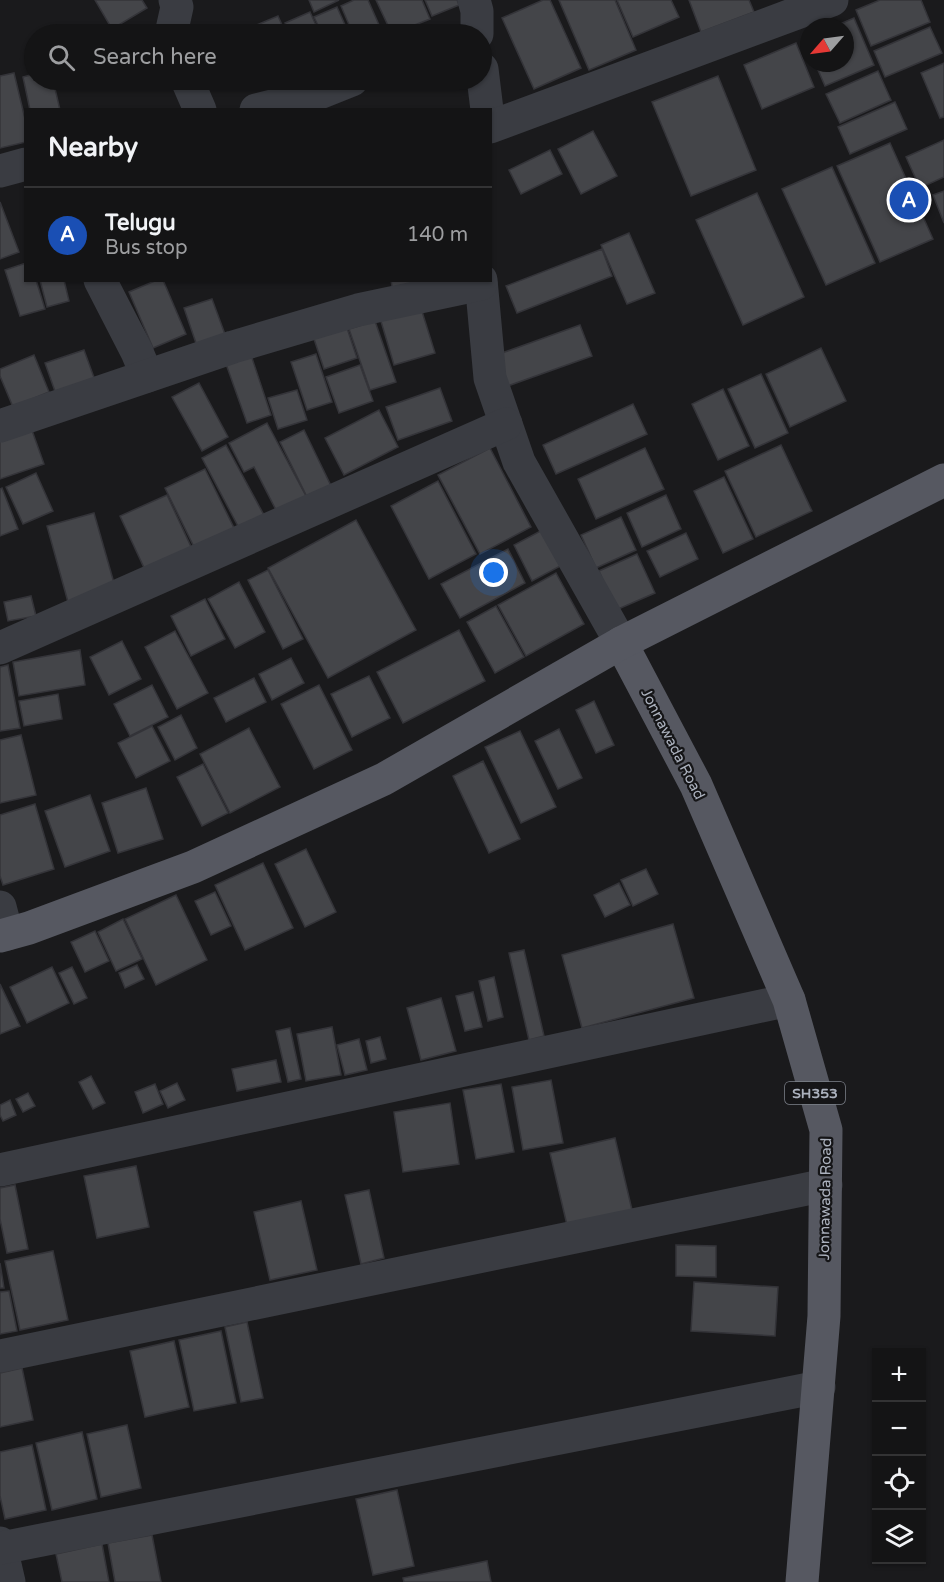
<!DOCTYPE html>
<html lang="en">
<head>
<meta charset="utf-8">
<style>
  body { margin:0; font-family:"Varela Round",sans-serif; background:#1d1d1e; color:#f1f3f6 }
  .controls { position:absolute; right:18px; bottom:18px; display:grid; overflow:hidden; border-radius:0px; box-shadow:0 2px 4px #0004 }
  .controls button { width:54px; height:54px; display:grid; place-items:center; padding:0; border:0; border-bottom:2px solid #333334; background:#141415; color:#f1f3f6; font:30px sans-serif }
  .compass { position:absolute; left:800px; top:18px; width:54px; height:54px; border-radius:50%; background:#141415; box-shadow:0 2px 4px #0004; rotate:242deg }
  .you { position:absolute; left:494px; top:573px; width:21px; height:21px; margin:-15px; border:4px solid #fff; border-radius:50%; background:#1a73e8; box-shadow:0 0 0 9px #1a73e833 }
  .badge { display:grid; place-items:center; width:39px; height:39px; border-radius:50%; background:#ffba2f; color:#fff; font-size:20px; font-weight:700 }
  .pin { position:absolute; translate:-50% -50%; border:3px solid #fff; box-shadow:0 2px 6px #0006 }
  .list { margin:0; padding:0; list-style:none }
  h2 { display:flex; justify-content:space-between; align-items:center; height:78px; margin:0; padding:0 24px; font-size:26px }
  h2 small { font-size:20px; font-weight:400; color:#9d9ea0 }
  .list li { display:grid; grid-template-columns:39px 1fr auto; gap:18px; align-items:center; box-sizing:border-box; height:96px; padding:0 24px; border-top:2px solid #333334 }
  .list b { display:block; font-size:22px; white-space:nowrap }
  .list p { margin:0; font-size:20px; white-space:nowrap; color:#9d9ea0 }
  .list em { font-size:20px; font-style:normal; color:#9d9ea0 }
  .icon { flex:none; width:33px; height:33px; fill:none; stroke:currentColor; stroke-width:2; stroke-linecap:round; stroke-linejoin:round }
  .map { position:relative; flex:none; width:944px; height:1582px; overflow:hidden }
  .search { position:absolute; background:#141415; box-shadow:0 2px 4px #0004; left:24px; top:24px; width:468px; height:66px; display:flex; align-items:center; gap:15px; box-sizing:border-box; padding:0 21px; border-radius:33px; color:#9d9ea0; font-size:22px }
  .panel { position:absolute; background:#141415; box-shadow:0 2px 4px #0004; left:24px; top:108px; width:468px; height:174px; border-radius:0px }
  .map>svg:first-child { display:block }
</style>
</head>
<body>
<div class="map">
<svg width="944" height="1582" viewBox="0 0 944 1582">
  <rect width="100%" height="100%" fill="#1a1a1c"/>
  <!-- building -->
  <g fill="#444549" stroke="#343439" stroke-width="1.5">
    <polygon points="95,0 142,0 147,8 112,29"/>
    <polygon points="309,0 339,0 314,12"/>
    <polygon points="354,0 368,0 383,34 353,34 341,6"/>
    <polygon points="376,0 422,0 430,19 392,34"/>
    <polygon points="425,0 457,0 459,5 432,16"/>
    <polygon points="543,0 550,0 581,68 534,89 502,18"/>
    <polygon points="559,0 615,0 636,50 589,70"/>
    <polygon points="617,0 671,0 679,17 633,37"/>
    <polygon points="689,0 749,0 754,12 701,32"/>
    <polygon points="880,0 921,0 930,22 871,46 856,10"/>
    <polygon points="337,7 349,34 322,34 314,17"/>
    <polygon points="310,12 320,34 290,34 285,23"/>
    <polygon points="278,16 286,34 249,34 247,29"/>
    <polygon points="854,18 874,65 825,86 815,63 845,63 845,27 833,27"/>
    <polygon points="930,27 942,53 885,77 874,51"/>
    <polygon points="796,43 814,87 762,109 744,65"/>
    <polygon points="944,63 944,117 940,118 921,73"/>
    <polygon points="878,71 891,100 840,123 826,94"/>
    <polygon points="14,73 26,123 26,142 0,148 0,76"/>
    <polygon points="34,74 34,80 53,80 60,110 30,110 23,77"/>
    <polygon points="718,76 756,170 691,196 652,102"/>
    <polygon points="56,80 86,80 87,82 58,88"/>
    <polygon points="232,80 255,80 236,88"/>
    <polygon points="895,102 907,129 850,154 838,127"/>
    <polygon points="593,131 617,176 581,194 558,149"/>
    <polygon points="944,140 944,177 920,188 906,157"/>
    <polygon points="890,143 933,239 880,262 837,166"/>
    <polygon points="550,150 562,174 521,194 509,170"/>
    <polygon points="832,167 875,263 826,285 782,189"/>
    <polygon points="944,191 944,223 933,195"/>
    <polygon points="757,193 804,297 743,325 696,220"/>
    <polygon points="0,202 19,252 0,259"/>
    <polygon points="629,233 655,293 627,304 601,245"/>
    <polygon points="602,249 612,276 517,313 506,286"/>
    <polygon points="26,263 26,280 36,280 45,309 20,316 5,270"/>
    <polygon points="40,280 64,280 69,301 47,307"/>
    <polygon points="157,280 163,280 186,334 153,348 129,292"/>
    <polygon points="391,280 417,280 418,290 393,293"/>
    <polygon points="212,299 226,337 197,346 184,308"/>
    <polygon points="420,305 435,353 394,365 380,318"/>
    <polygon points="375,321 396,382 370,390 349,329"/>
    <polygon points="345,322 357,358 324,369 312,333"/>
    <polygon points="580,325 592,356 502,388 491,357"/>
    <polygon points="821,348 846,401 790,427 766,374"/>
    <polygon points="84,350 96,383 57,397 45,363"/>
    <polygon points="316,354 332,402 307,410 291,362"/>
    <polygon points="34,355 49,392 13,407 0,376 0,369"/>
    <polygon points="251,355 271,415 247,423 226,364"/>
    <polygon points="360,365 373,401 339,413 326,377"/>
    <polygon points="761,374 788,433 755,448 728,389"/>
    <polygon points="199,383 228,437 202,451 172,397"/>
    <polygon points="440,388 452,421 398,440 386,407"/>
    <polygon points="723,389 749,446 718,460 692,404"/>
    <polygon points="297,390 307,420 278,429 268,398"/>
    <polygon points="633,404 647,434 556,474 543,445"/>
    <polygon points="379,410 398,447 344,475 325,438"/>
    <polygon points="29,422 44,464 0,479 0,432"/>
    <polygon points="267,423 306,496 277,512 254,467 244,472 229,443"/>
    <polygon points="304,430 333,490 309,501 280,442"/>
    <polygon points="226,445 265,517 240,530 202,458"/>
    <polygon points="781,445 812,511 756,537 725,471"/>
    <polygon points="490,448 531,527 480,554 438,475"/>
    <polygon points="645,448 664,489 596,519 578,479"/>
    <polygon points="205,469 238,536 198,555 165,488"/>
    <polygon points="36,473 53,511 23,524 6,487"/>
    <polygon points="724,477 753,539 723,553 694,491"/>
    <polygon points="438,481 476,554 429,579 391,506"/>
    <polygon points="2,488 18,529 0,536 0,489"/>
    <polygon points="167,495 193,551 146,572 120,516"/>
    <polygon points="666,495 681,529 642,547 627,513"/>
    <polygon points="94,513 116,590 68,602 47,526"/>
    <polygon points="621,517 636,550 596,568 581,535"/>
    <polygon points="356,520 416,630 328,678 268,568"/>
    <polygon points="548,527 566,563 532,581 514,545"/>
    <polygon points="686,533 698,559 660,577 647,551"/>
    <polygon points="508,549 525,583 460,618 441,584"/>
    <polygon points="637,554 655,593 616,610 599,571"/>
    <polygon points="268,570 303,639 283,649 248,580"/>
    <polygon points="556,573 584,624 526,656 498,605"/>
    <polygon points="239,582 265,632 235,648 208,599"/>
    <polygon points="31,596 36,616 8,621 4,602"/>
    <polygon points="205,599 225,639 191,656 171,616"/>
    <polygon points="496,606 524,657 495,673 467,622"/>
    <polygon points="459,630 485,681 403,723 377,672"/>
    <polygon points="175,631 208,693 177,709 145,647"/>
    <polygon points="122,641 141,679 109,695 90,657"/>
    <polygon points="80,650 85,685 19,696 13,662"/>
    <polygon points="291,658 304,683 272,700 259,674"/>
    <polygon points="8,665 20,728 0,731 0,667"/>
    <polygon points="369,676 390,718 352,737 331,694"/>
    <polygon points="254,678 266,702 226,722 214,698"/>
    <polygon points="152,685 168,717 130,736 114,704"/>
    <polygon points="319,685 352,750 314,769 281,704"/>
    <polygon points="58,694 62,719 24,726 19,701"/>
    <polygon points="594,701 614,745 596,753 576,710"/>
    <polygon points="181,715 197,748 175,760 158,727"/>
    <polygon points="152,726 170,761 136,778 118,743"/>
    <polygon points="249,728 280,787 230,813 200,754"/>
    <polygon points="559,729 582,778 558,789 535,741"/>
    <polygon points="520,731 556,807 521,823 485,747"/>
    <polygon points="21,735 36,795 0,803 0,740"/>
    <polygon points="483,761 520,839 489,853 453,776"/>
    <polygon points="203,764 228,813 202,826 177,777"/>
    <polygon points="146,788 163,839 118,853 102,803"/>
    <polygon points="90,795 110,851 65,867 45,811"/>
    <polygon points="35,804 54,869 3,885 0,876 0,815"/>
    <polygon points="306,849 336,912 305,927 275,864"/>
    <polygon points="263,863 293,928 245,950 215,885"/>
    <polygon points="646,869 658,894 633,906 621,880"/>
    <polygon points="619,883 630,905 605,917 594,895"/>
    <polygon points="215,892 231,926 211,935 195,901"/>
    <polygon points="176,895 207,960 156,985 125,919"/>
    <polygon points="123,919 142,959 116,971 98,932"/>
    <polygon points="673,924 694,998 582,1028 562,955"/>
    <polygon points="95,931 109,961 85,972 71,942"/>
    <polygon points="524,950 544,1036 529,1040 509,953"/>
    <polygon points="137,965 144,979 125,988 119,973"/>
    <polygon points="52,967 69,1003 27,1023 10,987"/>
    <polygon points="72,967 87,998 74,1004 59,973"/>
    <polygon points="494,977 503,1017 488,1021 479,981"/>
    <polygon points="0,984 20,1026 0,1034"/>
    <polygon points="473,992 482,1027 465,1031 456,996"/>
    <polygon points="441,998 456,1051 421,1060 407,1008"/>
    <polygon points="332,1027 341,1075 306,1081 297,1034"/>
    <polygon points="290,1028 301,1079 288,1082 276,1031"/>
    <polygon points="380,1037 386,1059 371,1063 366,1041"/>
    <polygon points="359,1039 367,1070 345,1075 337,1045"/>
    <polygon points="276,1060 281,1082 237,1091 232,1069"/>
    <polygon points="91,1076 105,1103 93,1109 79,1082"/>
    <polygon points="551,1080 563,1143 523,1150 512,1087"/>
    <polygon points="177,1083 185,1100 168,1108 160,1091"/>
    <polygon points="155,1084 163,1104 143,1113 135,1092"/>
    <polygon points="501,1084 514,1152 476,1159 463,1090"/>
    <polygon points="28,1093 35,1106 23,1112 16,1099"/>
    <polygon points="10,1100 16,1115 3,1121 0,1115 0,1105"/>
    <polygon points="450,1103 459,1164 403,1172 394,1112"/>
    <polygon points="615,1138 632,1210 567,1225 550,1153"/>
    <polygon points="136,1166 149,1227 97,1238 84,1176"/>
    <polygon points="15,1185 28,1249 7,1253 0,1219 0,1188"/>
    <polygon points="369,1190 384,1258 361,1264 345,1195"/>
    <polygon points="301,1201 317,1270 270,1280 254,1212"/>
    <polygon points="676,1245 716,1246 716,1277 676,1276"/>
    <polygon points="53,1251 68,1320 20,1330 5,1261"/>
    <polygon points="0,1263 4,1288 0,1288"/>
    <polygon points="694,1282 778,1287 775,1336 691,1331"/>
    <polygon points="9,1291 17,1331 0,1334 0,1292"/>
    <polygon points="247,1322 263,1398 241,1402 225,1327"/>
    <polygon points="221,1331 236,1403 194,1411 179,1340"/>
    <polygon points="174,1341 189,1407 145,1417 130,1351"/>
    <polygon points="22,1368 33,1420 0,1427 0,1373"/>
    <polygon points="127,1425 141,1488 101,1497 87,1434"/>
    <polygon points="82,1432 97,1499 52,1510 36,1443"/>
    <polygon points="32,1445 46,1510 5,1519 0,1496 0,1452"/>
    <polygon points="397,1490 414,1566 373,1575 356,1499"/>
    <polygon points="152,1535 161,1582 115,1582 108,1543"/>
    <polygon points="102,1544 109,1582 62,1582 56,1554"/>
    <polygon points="487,1561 491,1582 404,1582 403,1578"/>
  </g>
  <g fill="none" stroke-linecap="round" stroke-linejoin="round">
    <!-- minor -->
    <g stroke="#3a3c42" stroke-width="33">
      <polyline points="474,0 477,11 477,34"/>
      <polyline points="171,34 177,7 175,0"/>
      <polyline points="482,69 487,110"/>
      <polyline points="187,80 200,110"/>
      <polyline points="256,110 312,96 352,80"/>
      <polyline points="490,127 832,0"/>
      <polyline points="0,171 26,164"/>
      <polyline points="100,280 137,352 147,376"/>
      <polyline points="481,280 490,378 519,462 621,643"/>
      <polyline points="0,426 233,347 358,310 481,284"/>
      <polyline points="0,648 506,424"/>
      <polyline points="0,907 7,934"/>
      <polyline points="0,1170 789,1000"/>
      <polyline points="0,1356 826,1185"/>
      <polyline points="0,1543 9,1582"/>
      <polyline points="1,1548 819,1387"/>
    </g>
    <!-- major -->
    <g stroke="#565861" stroke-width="33">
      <polyline points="621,643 696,785 789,1000 826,1130 824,1316 802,1582"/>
      <polyline points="0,936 29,928 193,867 384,779 621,643 944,480"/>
    </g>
  </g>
  <g text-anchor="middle" stroke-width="4.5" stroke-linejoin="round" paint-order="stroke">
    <!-- shield labels -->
    <rect fill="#151517" stroke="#7e828b" stroke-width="1.5" x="785" y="1082" width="60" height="22" rx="4.5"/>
    <g font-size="14" font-weight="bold" fill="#abb1bd">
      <text x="815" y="1098">SH353</text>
    </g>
    <!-- street labels -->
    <g font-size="15" fill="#abb1bd" stroke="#151517">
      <text transform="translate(673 744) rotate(63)" y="5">Jonnawada Road</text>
      <text transform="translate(825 1199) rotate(-89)" y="5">Jonnawada Road</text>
    </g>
  </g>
</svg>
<div class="controls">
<button>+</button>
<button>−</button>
<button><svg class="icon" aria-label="locate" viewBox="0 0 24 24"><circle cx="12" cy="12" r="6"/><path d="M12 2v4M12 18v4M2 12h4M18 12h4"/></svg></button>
<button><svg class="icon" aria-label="layers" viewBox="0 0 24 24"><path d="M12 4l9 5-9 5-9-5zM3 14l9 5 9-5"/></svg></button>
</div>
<svg class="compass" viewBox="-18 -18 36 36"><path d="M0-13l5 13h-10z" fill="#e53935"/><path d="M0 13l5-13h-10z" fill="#9d9ea0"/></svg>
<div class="you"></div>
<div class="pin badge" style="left:909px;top:200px;background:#1a4fb4">A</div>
<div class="search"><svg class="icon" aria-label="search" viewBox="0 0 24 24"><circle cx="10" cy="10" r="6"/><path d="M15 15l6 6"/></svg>Search here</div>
<section class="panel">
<h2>Nearby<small></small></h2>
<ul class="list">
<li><span class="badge" style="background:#1a4fb4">A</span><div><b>Telugu</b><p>Bus stop</p></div><em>140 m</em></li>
</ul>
</section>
</div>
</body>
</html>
